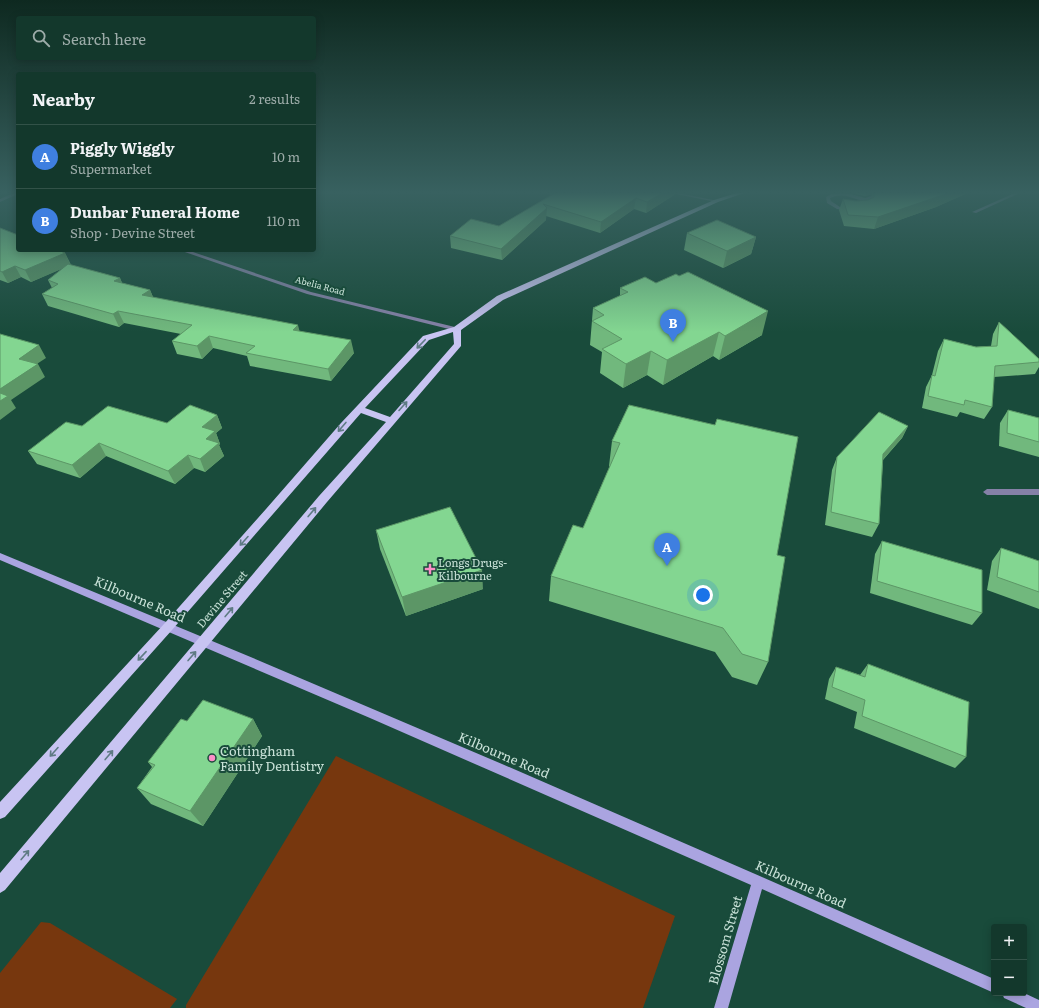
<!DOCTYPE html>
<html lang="en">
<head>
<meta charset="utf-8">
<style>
  body { margin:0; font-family:Literata,serif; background:#1c3f34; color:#f1f3f6 }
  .controls { position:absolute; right:12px; bottom:12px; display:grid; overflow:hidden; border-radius:4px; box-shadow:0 2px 10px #0003 }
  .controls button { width:36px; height:36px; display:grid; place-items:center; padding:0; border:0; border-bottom:1px solid #325248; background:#13382c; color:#f1f3f6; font:20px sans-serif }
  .you { position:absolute; left:703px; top:595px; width:14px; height:14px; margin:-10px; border:3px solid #fff; border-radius:50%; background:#1a73e8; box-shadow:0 0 0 6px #1a73e833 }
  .badge { display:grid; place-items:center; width:26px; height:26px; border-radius:50%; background:#8c9099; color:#fff; font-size:13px; font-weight:700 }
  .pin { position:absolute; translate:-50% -33px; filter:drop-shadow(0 1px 2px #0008) }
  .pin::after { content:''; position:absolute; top:21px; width:14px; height:12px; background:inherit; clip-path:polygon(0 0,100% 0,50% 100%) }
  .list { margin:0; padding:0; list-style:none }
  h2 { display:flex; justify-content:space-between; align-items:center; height:52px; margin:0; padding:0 16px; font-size:17px }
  h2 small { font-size:13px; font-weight:400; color:#9daca9 }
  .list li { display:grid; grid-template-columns:26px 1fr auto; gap:12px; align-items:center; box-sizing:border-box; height:64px; padding:0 16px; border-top:1px solid #325248 }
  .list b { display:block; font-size:15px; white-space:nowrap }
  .list p { margin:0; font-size:13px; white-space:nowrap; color:#9daca9 }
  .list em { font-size:13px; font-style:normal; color:#9daca9 }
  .icon { flex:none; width:22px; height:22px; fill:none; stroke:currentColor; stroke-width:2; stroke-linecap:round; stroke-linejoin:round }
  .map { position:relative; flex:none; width:1039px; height:1008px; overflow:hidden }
  .search { position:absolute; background:#13382c; box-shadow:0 2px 10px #0003; left:16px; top:16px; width:300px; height:44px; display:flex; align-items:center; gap:10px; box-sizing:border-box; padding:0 14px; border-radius:4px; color:#9daca9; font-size:15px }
  .panel { position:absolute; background:#13382c; box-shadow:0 2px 10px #0003; left:16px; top:72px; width:300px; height:180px; border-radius:4px }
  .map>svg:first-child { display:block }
</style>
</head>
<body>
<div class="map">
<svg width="1039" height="1008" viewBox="0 0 1039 1008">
  <rect width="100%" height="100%" fill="#194b3b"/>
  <!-- green -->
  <g fill="#77370e">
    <polygon points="336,756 675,916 643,1008 186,1008 186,1005"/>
    <polygon points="41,922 50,923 177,999 170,1008 0,1008 0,973"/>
  </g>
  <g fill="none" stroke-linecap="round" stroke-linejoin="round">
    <!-- street -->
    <g fill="#8581a7" fill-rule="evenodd">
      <polygon points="18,191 18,194 0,202 0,199"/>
      <polygon points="661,191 668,191 718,201 716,202"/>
      <path d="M 888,191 L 893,191 C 889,194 869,202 864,201 C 851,199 845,192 830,198 L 831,201 L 840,207 L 852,209 L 852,211 L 850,211 L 837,209 L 827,203 L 826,197 L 831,194 L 842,193 L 851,194 L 865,198 Z"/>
      <polygon points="1019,191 1024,191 976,213 972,212"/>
      <polygon points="179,250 187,250 311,292 459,328 460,329 457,331 307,294"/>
      <polygon points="987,489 1039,489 1039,495 987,495 983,492"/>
    </g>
    <!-- secondary -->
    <g fill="#aaa4e0" fill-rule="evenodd">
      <polygon points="0,553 253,658 502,764 762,877 994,979 994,993 762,889 728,1008 714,1008 751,885 370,718 0,560"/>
      <polygon points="1002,993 1024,993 1039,1000 1039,1008 1026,1008 1004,998"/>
    </g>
    <!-- primary -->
    <path fill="#c8c4f2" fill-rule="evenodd" d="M 743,191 L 750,191 L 718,202 L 503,300 L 461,330 L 461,346 L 327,502 L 5,890 L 0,893 L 0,873 L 319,496 L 386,422 L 361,413 L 172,630 L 5,817 L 0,819 L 0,802 L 164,624 L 266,509 L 341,423 L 423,336 L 454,327 L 497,296 L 714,200 ZM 453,332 L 454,344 L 390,417 L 365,408 L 429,340 Z"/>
  </g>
  <!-- wall -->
  <g fill="#71b87d">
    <polygon points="368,191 383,191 380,193"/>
    <polygon points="553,191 682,191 679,192 675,191 674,195 646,213 634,209 600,233 546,216 546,220 502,260 451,248 450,236 499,226 550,196 550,192"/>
    <polygon points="852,191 972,191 936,207 874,229 844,226 839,210 843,199 856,201 868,200 871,198 872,194 865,196 851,193"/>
    <polygon points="0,228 65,253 71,265 120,278 122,283 150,290 153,297 299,331 354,353 331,381 250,366 247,356 213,348 202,359 177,354 172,341 181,334 124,323 119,327 48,306 42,294 52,288 48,280 63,268 31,282 21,277 8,283 0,280"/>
    <polygon points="687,233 756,237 751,254 723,268 684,250"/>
    <polygon points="679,276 762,335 719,360 713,356 663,385 647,375 623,388 600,373 602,352 590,345 593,308 620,296 620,288 656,283"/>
    <polygon points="999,322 1039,359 1039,367 1035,374 994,377 992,407 984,419 960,412 957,417 922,408 926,387 932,375 938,351 944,339 976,347 991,346 993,334"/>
    <polygon points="629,405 777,555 768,662 757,685 732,677 715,652 549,601 551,576 583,528 610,466 609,466 612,441"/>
    <polygon points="1008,410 1039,418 1039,457 999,446 1000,423"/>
    <polygon points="217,415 222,428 216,433 220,444 219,445 224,456 205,472 194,468 175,484 106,456 80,478 37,464 28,451 82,426 167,423"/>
    <polygon points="908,426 902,438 883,460 879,524 872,537 825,525 832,470 837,457"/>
    <polygon points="376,530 483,589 406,616 380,549"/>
    <polygon points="882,541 982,613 972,625 870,593 875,554"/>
    <polygon points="1001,548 1039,561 1039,609 987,590 992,561"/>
    <polygon points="868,664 966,757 955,768 854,728 857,712 825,699 829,679 836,667 860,675"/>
    <polygon points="253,719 262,736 203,826 151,804 137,788 152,767 148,762 187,721"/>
  </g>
  <!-- shaded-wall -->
  <g fill="#5c9666">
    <polygon points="666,191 675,191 674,195 646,213 647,202"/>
    <polygon points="867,191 884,191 874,191 872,194 865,196"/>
    <polygon points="953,191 972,191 936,207 874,229 878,217"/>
    <polygon points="636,198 634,209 600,233 601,222"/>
    <polygon points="547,208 546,220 502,260 501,249"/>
    <polygon points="756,237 751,254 723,268 727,251"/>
    <polygon points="65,253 71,265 31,282 25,270"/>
    <polygon points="15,266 21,277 8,283 2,272"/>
    <polygon points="120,278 125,290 114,281"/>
    <polygon points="150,290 155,302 142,295"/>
    <polygon points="118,311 124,323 119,327 113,314"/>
    <polygon points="768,311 762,335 719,360 725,336"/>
    <polygon points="298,325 301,337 293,330"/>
    <polygon points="719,332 713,356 663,385 667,360"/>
    <polygon points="209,336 213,348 202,359 197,346"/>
    <polygon points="351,340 354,353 331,381 328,369"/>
    <polygon points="39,345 46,358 26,371 19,359"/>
    <polygon points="651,351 647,375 623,388 626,364"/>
    <polygon points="38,364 45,377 11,400 16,408 0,420 0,389"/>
    <polygon points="217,415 222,428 216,433 220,444 219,445 224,456 205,472 200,459 206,439 202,427"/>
    <polygon points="908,426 902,438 876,467 883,454"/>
    <polygon points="99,443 106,456 80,478 72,465"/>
    <polygon points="188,455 194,468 175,484 168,471"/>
    <polygon points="482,570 483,589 406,616 402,597"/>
    <polygon points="253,719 262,736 203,826 190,811"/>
  </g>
  <!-- building -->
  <g fill="#83d691" stroke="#5c9666">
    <polygon points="553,191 666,191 647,202 636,198 601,222 543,204 547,208 501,249 450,236 471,219 499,226 555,193 550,192"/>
    <polygon points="874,191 953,191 940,196 878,217 848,215 843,199 856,201 868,200 874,197"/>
    <polygon points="717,220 756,237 727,251 687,233"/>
    <polygon points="0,228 18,235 18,250 58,250 65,253 25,270 15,266 2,272 0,271"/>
    <polygon points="68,264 120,278 114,281 150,290 142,295 298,325 293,330 351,340 328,369 246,353 255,346 209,336 197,346 172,341 192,325 118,311 113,314 42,294 58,284 48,280"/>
    <polygon points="688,272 768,311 725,336 719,332 667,360 651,351 626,364 602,349 622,339 592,321 604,315 593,308 628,292 620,288 645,277 656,283 676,274 679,276"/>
    <polygon points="999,322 1039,359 1039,362 995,366 992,407 965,400 964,405 928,396 932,375 935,376 944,339 976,347 997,346"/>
    <polygon points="0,334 39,345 19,359 38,364 0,389"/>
    <polygon points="0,393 8,396 0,401"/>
    <polygon points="190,405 217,415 202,427 215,431 206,439 219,443 200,459 188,455 168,471 99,443 72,465 28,451 66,422 82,426 108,406 167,423"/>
    <polygon points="629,405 715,425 717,419 798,437 777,555 785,557 768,662 742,654 723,628 551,576 573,525 583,528 620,443 612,441"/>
    <polygon points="1008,410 1039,418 1039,442 1007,433"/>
    <polygon points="879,412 908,426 883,454 879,524 831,512 837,457"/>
    <polygon points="450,507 482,570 402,597 376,530"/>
    <polygon points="882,541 982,570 982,613 877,581"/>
    <polygon points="1001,548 1039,561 1039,592 997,577"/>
    <polygon points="868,664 969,702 966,757 862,716 865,700 832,687 836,667 865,677"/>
    <polygon points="203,700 253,719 190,811 137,788 155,765 148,762 181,719 187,721"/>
  </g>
  <!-- one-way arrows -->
  <defs><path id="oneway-shaft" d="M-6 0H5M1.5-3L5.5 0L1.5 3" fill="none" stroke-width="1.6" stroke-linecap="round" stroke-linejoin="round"/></defs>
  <g stroke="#5f7b84">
    <use href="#oneway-shaft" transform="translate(421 344) rotate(134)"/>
    <use href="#oneway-shaft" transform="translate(403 406) rotate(-48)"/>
    <use href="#oneway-shaft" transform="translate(342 427) rotate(131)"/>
    <use href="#oneway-shaft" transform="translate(312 512) rotate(-50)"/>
    <use href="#oneway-shaft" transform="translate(244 541) rotate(132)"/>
    <use href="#oneway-shaft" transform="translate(229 612) rotate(-50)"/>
    <use href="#oneway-shaft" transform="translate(142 656) rotate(133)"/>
    <use href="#oneway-shaft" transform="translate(192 656) rotate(-49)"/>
    <use href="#oneway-shaft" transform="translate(54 752) rotate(132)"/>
    <use href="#oneway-shaft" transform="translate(109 755) rotate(-50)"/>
    <use href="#oneway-shaft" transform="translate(25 855) rotate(-50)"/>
  </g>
  <!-- sky -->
  <linearGradient id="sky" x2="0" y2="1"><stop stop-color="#0e2920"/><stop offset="0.58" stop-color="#386160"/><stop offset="1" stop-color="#386160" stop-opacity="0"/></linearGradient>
  <rect width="1039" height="332" fill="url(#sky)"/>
  <!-- markers -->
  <g fill="#fa8fc7" stroke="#194b3b" stroke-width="1.5">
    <path d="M428 563h4v4h4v4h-4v4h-4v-4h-4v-4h4z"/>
    <circle cx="212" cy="758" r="4"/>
  </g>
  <g text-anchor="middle" stroke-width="4" stroke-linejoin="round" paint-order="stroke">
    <!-- far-street labels -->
    <g font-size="9" fill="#c9e2d8" stroke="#194b3b">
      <text transform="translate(320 286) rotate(15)" y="3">Abelia Road</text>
    </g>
    <!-- poi labels -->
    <g font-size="11" fill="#c9e2d8" stroke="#194b3b" text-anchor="start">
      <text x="438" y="567">Longs Drugs-<tspan x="438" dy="13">Kilbourne</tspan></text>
    </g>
    <!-- street labels -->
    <g font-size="11" fill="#c9e2d8" stroke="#194b3b">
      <text transform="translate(222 599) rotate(-50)" y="4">Devine Street</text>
    </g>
    <!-- near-street labels -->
    <g font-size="13" fill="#c9e2d8" stroke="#194b3b">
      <text transform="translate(140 599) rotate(23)" y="5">Kilbourne Road</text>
      <text transform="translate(504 755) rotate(23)" y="5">Kilbourne Road</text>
      <text transform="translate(801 884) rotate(24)" y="5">Kilbourne Road</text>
      <text transform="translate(725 940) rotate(-74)" y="5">Blossom Street</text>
    </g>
    <!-- near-poi labels -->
    <g font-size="13" fill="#c9e2d8" stroke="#194b3b" text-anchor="start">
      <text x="220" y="756">Cottingham<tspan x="220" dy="15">Family Dentistry</tspan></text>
    </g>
  </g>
</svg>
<div class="controls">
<button>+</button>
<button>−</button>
</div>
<div class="you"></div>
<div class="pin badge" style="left:667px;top:566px;background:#3f7fe0">A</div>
<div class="pin badge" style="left:673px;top:342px;background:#3f7fe0">B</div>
<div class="search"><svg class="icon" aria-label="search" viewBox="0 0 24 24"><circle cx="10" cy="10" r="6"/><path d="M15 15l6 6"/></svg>Search here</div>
<section class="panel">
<h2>Nearby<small>2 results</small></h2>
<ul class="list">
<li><span class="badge" style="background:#3f7fe0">A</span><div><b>Piggly Wiggly</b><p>Supermarket</p></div><em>10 m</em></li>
<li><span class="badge" style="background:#3f7fe0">B</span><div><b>Dunbar Funeral Home</b><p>Shop · Devine Street</p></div><em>110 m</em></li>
</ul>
</section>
</div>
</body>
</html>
